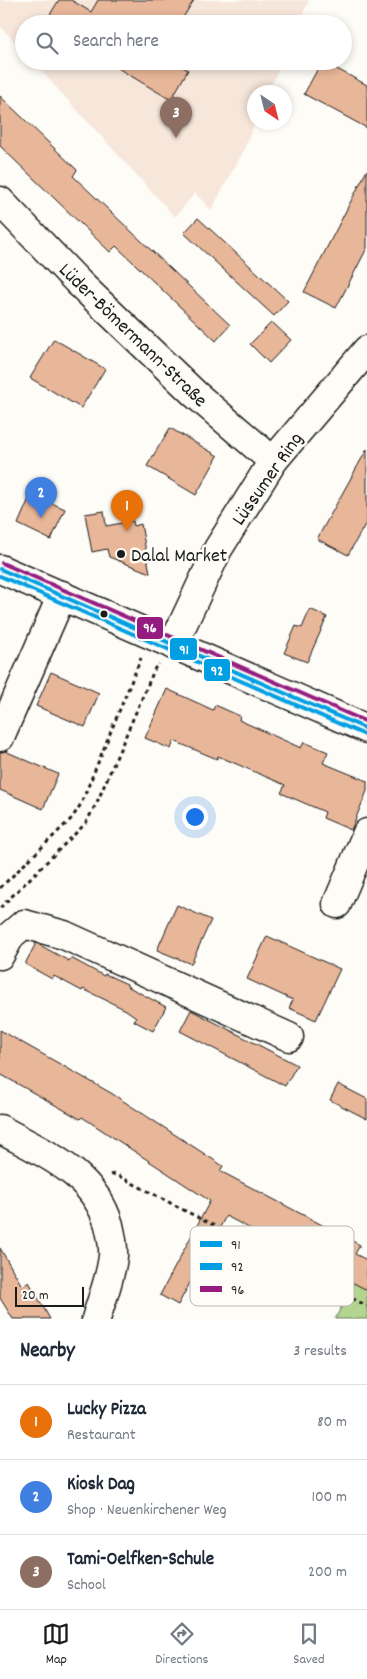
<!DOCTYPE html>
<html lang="en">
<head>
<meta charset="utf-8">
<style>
  body { margin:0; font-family:Dekko,sans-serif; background:#f2f2f3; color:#1f2937 }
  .compass { position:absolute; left:247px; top:85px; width:45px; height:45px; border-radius:50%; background:#fff; box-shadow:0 2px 8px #0003; rotate:145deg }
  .scale { position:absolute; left:15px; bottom:12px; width:69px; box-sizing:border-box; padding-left:5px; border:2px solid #1c1c1c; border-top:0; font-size:14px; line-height:18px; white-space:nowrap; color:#1c1c1c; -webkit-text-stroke:4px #fdfcf7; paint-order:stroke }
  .you { position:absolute; left:194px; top:816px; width:18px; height:18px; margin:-12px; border:4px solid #fff; border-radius:50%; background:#1a73e8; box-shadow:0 0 0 8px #1a73e833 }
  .badge { display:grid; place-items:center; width:32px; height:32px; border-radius:50%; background:#1c1c1c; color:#fff; font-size:16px; font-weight:700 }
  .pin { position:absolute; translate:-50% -41px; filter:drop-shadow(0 1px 2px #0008) }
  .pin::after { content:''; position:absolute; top:26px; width:18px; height:15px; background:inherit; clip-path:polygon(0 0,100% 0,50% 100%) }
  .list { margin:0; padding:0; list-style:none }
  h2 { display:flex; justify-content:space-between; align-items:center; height:65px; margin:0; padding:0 20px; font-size:21px }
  h2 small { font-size:16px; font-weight:400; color:#747a83 }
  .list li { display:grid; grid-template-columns:32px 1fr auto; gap:15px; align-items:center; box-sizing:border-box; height:75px; padding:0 20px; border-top:1px solid #e0e1e3 }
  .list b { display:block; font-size:19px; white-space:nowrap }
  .list p { margin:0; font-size:16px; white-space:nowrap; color:#747a83 }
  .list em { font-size:16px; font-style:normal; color:#747a83 }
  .icon { flex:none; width:28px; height:28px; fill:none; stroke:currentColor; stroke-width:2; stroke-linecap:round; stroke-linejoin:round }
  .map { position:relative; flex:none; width:367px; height:1319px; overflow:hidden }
  .search { position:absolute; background:#fff; box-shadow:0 2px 8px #0003; left:15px; right:15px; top:15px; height:55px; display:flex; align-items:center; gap:12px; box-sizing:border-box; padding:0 18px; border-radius:28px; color:#747a83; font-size:19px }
  .sheet { height:290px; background:#fff }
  nav { display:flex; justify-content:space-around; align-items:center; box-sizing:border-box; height:70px; border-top:1px solid #e0e1e3; background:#fff; font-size:14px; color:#747a83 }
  nav a { display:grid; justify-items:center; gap:2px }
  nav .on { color:#1c1c1c }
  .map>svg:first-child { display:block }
</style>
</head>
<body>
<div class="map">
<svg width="367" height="1319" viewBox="0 0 367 1319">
  <rect width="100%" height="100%" fill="#fdfcf7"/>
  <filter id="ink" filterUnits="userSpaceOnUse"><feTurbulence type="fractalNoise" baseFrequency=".02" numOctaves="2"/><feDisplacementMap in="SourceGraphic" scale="10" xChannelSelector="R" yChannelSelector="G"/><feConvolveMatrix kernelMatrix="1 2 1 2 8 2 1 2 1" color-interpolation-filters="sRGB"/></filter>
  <g filter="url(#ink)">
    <!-- built -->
    <g fill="#f7e7db">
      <polygon points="0,0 309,0 299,24 24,24 24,52 0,26"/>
      <polygon points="32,61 282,61 268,92 255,92 255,123 242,154 211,210 195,193 175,217"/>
    </g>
    <!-- green -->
    <polygon fill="#b4d58f" stroke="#687856" points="367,1259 367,1319 335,1319"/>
    <!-- building -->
    <g fill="#e8b699" stroke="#1c1c1c">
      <polygon points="59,0 71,0 91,12 98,0 194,0 179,24 44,24"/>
      <polygon points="106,61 173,61 188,70 171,100"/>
      <polygon points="322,61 367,85 367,128 304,94"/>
      <polygon points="0,96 77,170 73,176 230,325 216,341 116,246 110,252 0,146"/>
      <polygon points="367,170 367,248 336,308 304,292"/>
      <polygon points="198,218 288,301 274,316 184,233"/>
      <polygon points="272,322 291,340 269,363 250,344"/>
      <polygon points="54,339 105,369 81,408 30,378"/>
      <polygon points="170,428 218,456 196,495 147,466"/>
      <polygon points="367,449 367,521 348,555 317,539"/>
      <polygon points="31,494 65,509 51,540 18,524"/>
      <polygon points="104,511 106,526 133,521 134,526 141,524 150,573 109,557 107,549 92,552 85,514"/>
      <polygon points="310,609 327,617 307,662 284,653 296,626 302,628"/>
      <polygon points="51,672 99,693 85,727 36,706"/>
      <polygon points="167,689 213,710 215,705 240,716 239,720 301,748 304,742 328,752 323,763 367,781 367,791 351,830 323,818 325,812 281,793 285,785 218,756 217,759 174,741 171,749 145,738"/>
      <polygon points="5,751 58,774 43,809 0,790 0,752"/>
      <polygon points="177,905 211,920 191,964 157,950"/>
      <polygon points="267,936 340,969 316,1020 289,1008 293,1000 247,979"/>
      <polygon points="36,943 69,961 71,958 104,976 105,974 127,984 127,986 166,1007 153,1031 134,1021 136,1017 126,1010 83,989 82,991 54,976 52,979 25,964"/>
      <polygon points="191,1010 297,1065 285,1086 180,1031"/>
      <polygon points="0,1030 111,1093 223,1166 220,1171 360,1245 355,1254 367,1260 367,1290 226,1216 178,1305 160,1295 210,1201 82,1117 80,1119 0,1074"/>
      <polygon points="338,1084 367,1099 367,1119 330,1100"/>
      <polygon points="0,1248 22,1286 29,1282 50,1319 13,1319 0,1298"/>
    </g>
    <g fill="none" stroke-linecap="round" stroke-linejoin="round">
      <defs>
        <g id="minor">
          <polyline points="0,201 79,283 195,394 273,461"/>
          <polyline points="0,569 367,729"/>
          <polyline points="173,645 218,549 273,461 367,350"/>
          <polyline points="0,737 62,595"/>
          <polyline points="337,904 367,833"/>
          <polyline points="0,955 11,935 24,924 64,935 289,1037"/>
          <path d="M 0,1129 C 45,1154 93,1172 109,1225 C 111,1234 114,1246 113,1256 C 111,1277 102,1298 96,1319"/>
        </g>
      </defs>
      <!-- minor casing -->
      <use href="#minor" stroke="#1c1c1c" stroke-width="31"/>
      <!-- path -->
      <g stroke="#1c1c1c" stroke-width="3" stroke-dasharray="4 4" stroke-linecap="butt">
        <polyline points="0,888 72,818 81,804 141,658"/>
        <polyline points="0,908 86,823 98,800 155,668 159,664"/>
        <polyline points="111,1175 115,1174 367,1306"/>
      </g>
      <!-- minor -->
      <use href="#minor" stroke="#fdfcf7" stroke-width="28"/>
      <defs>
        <polyline id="bus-1" points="0,569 367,729"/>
        <polyline id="bus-2" points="0,576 365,735"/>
        <polyline id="bus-3" points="2,563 367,722"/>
      </defs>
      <!-- bus-1 casing -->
      <use href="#bus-1" stroke="#fdfcf7" stroke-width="8"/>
      <!-- bus-2 casing -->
      <use href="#bus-2" stroke="#fdfcf7" stroke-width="8"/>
      <!-- bus-3 casing -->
      <use href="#bus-3" stroke="#fdfcf7" stroke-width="8"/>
      <!-- bus-1 -->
      <use href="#bus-1" stroke="#009fe3" stroke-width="4"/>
      <!-- bus-2 -->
      <use href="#bus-2" stroke="#009fe3" stroke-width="4"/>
      <!-- bus-3 -->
      <use href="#bus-3" stroke="#951b81" stroke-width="4"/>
    </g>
  </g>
  <!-- markers -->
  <g fill="#1c1c1c" stroke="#fdfcf7" stroke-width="2">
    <circle cx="121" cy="554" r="5"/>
    <circle cx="104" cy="614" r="4.5"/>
  </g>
  <g text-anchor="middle" stroke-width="5" stroke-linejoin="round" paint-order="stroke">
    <!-- street labels -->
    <g font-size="20" fill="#1c1c1c" stroke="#fdfcf7">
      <text transform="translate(134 334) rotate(44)" y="7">Lüder-Bömermann-Straße</text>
      <text transform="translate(266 478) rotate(-55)" y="7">Lüssumer Ring</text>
    </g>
    <!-- poi labels -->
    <g font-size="20" fill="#1c1c1c" stroke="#fdfcf7" text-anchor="start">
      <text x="131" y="561">Dalal Market</text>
    </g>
  </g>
  <!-- legend -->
  <rect x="190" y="1226" width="164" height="80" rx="8" fill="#fdfcf7" stroke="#bab9b5" stroke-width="1"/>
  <rect x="200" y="1241" width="22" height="6" fill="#009fe3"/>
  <rect x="200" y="1263" width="22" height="7" fill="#009fe3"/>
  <rect x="200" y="1286" width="22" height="6" fill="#951b81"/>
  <g font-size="14" fill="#1c1c1c">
    <text x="231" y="1249">91</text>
    <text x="231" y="1271">92</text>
    <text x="231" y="1294">96</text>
  </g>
  <g stroke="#fdfcf7" stroke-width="2">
    <rect x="136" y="616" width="28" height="24" rx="5" fill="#951b81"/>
    <rect x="169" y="637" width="29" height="24" rx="5" fill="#009fe3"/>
    <rect x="203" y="658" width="28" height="24" rx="5" fill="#009fe3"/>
  </g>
  <g font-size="14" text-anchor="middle" font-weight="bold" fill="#fff">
    <text x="150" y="632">96</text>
    <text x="184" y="654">91</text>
    <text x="217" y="675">92</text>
  </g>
</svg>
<svg class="compass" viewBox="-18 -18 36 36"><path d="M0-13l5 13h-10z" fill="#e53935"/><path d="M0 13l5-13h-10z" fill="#747a83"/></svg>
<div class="scale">20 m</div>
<div class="you"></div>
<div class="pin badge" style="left:127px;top:531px;background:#e8710a">1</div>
<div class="pin badge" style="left:41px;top:518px;background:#3f7fe0">2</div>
<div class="pin badge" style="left:176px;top:138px;background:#8d6e63">3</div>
<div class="search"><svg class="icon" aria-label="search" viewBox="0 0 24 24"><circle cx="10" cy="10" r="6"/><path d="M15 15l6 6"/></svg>Search here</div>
</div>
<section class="sheet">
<h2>Nearby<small>3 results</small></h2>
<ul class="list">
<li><span class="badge" style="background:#e8710a">1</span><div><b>Lucky Pizza</b><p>Restaurant</p></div><em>80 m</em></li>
<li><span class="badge" style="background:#3f7fe0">2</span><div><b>Kiosk Dag</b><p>Shop · Neuenkirchener Weg</p></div><em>100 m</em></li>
<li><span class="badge" style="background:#8d6e63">3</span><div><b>Tami-Oelfken-Schule</b><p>School</p></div><em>200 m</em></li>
</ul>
</section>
<nav>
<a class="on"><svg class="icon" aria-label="map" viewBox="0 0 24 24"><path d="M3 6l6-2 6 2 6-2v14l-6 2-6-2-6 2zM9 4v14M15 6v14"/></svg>Map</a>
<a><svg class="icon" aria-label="directions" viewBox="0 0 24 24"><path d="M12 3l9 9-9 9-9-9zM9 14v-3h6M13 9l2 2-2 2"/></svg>Directions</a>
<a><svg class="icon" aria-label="saved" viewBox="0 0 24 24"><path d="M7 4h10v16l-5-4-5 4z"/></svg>Saved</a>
</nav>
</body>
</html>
